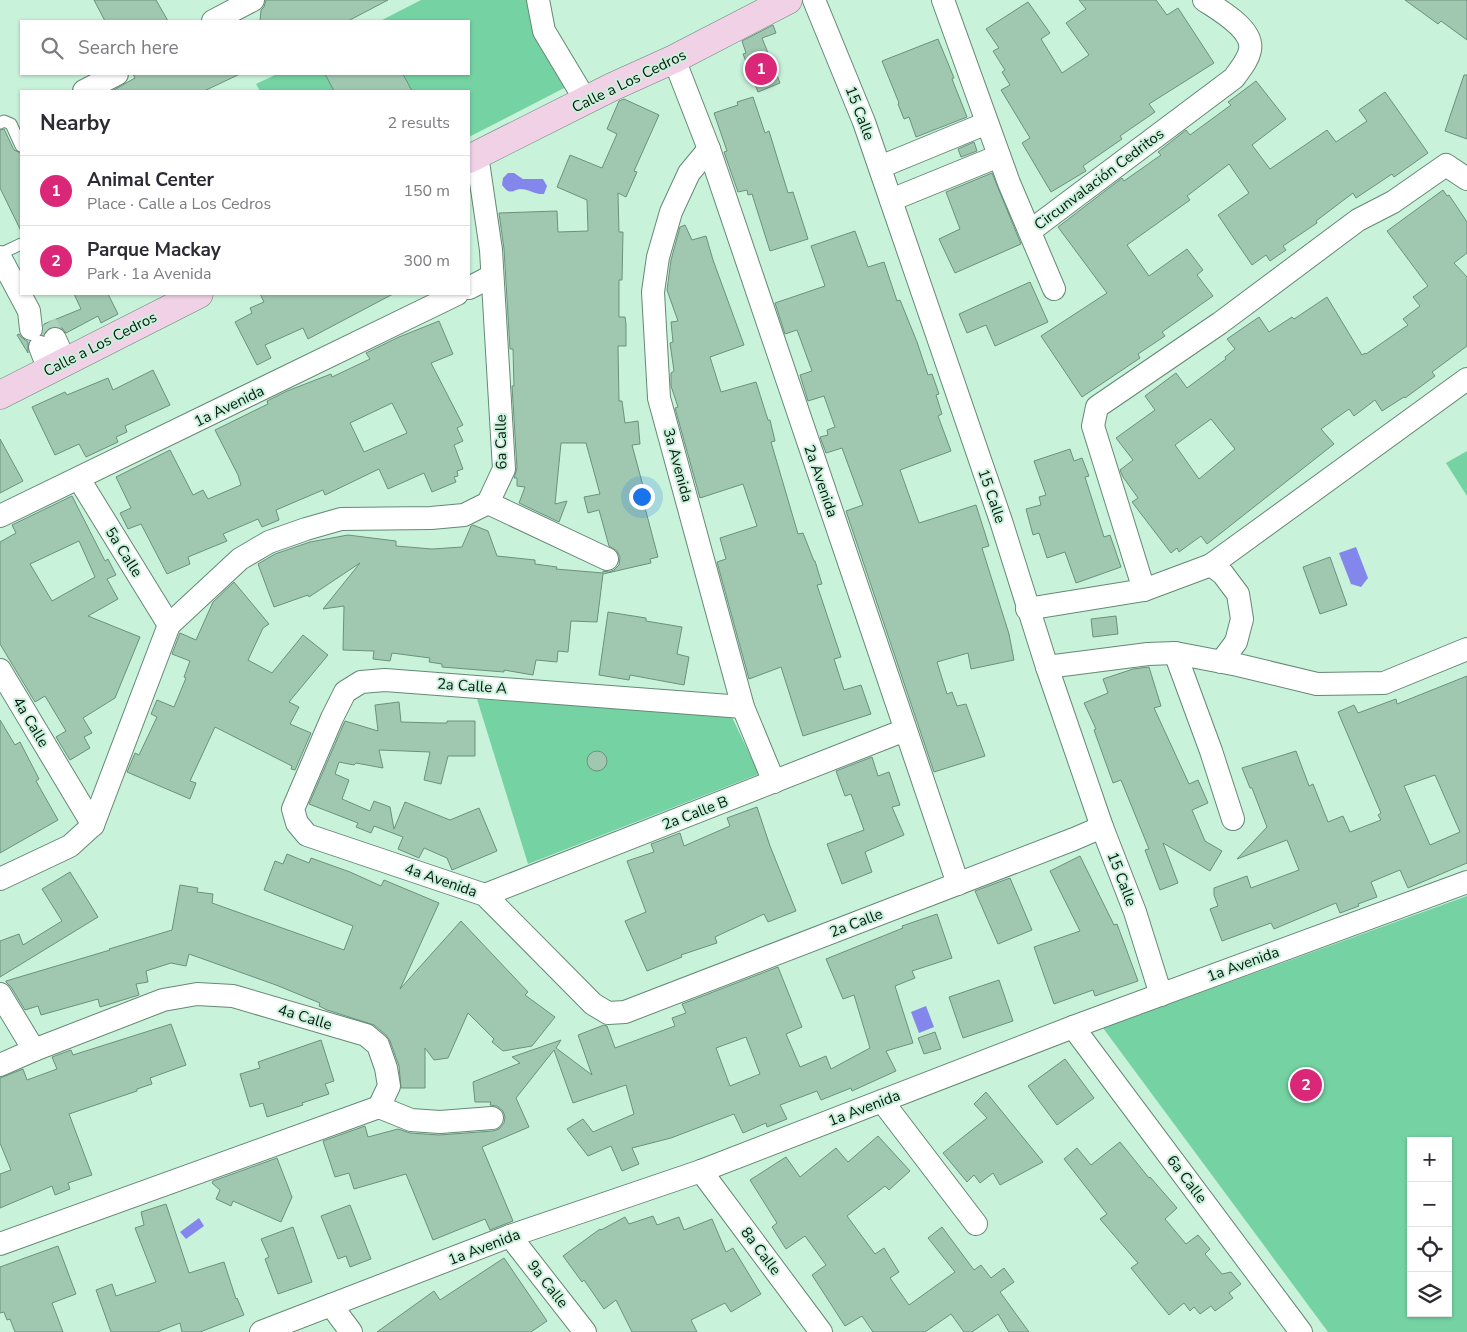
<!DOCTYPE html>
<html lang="en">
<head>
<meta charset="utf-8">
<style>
  body { margin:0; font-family:"Nunito Sans",sans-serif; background:#f2f2f3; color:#2b2b33 }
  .controls { position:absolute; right:15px; bottom:15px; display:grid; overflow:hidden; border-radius:0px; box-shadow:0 1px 4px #0004 }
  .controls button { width:45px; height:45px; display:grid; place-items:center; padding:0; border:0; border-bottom:1px solid #e1e1e2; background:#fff; color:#2b2b33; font:25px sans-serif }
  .you { position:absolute; left:641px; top:496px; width:18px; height:18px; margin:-12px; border:4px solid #fff; border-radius:50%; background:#1a73e8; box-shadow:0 0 0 8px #1a73e833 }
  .badge { display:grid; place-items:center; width:32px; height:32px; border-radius:50%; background:#db2777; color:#fff; font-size:16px; font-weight:700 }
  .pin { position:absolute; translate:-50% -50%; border:2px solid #fff; box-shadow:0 1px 5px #0006 }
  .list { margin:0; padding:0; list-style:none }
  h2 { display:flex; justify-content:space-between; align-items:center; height:65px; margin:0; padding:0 20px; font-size:21px }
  h2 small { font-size:16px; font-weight:400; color:#7c7c81 }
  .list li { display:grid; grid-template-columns:32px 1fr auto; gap:15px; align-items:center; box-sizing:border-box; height:70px; padding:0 20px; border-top:1px solid #e1e1e2 }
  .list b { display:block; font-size:19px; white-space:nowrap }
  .list p { margin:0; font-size:16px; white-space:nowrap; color:#7c7c81 }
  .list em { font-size:16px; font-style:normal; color:#7c7c81 }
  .icon { flex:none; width:28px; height:28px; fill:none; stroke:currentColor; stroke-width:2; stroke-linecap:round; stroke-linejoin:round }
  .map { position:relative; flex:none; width:1467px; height:1332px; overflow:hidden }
  .search { position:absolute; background:#fff; box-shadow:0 1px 4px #0004; left:20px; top:20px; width:450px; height:55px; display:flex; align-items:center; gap:12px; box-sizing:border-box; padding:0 18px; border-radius:0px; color:#7c7c81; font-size:19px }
  .panel { position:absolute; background:#fff; box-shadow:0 1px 4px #0004; left:20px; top:90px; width:450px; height:205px; border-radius:0px }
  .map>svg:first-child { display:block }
</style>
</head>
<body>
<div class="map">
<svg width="1467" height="1332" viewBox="0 0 1467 1332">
  <rect width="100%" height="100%" fill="#c9f2db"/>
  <!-- green -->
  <g fill="#75d3a3" fill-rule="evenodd">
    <polygon points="421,0 526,0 570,85 469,137 469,91 260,91 256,84 277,74 469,74 469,21 380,21"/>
    <polygon points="1467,451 1467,496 1446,463"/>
    <polygon points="477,699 731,715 759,774 528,864"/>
    <path d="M 1467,896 L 1467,1332 L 1328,1332 L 1103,1028 ZM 1411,1141 L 1448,1141 L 1448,1313 L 1411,1313 Z"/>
  </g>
  <!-- water -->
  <g fill="#8387ec">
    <path d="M 508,173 L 514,173 L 523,179 L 543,179 L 547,186 L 544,194 C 535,195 529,189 520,189 C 516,189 513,193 508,191 C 506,190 504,187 502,185 L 503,178 Z"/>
    <polygon points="1356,547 1368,578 1361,587 1351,584 1339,553"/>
    <polygon points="926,1006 934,1027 919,1033 911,1012"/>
    <polygon points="199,1218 204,1226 186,1239 180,1232"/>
  </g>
  <!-- building -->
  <g fill="#a0c8b1" stroke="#6b917c" fill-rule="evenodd">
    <polygon points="94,0 156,0 168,21 105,21"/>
    <polygon points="266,0 388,0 348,21 260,21 261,10 264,7"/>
    <polygon points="1079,0 1156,0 1167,15 1178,8 1214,63 1149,104 1155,112 1120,136 1122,139 1083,166 1086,171 1051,192 1022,143 1030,138 1001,90 1010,85 1002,72 1005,70 993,51 999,48 986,29 1028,2 1050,33 1041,39 1062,73 1089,55 1066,23 1086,9"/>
    <polygon points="1405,0 1467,0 1467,40 1441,21 1438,24"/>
    <polygon points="773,25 776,33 762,38 780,83 758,92 743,54 746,53 742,41"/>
    <polygon points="938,39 954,78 952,79 967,117 916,137 909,117 904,119 898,104 899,103 882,61"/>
    <polygon points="133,74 240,74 204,91 112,91 135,78"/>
    <polygon points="325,74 403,74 412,91 334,91"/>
    <polygon points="1464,75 1467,75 1467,139 1445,131"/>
    <polygon points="1256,81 1286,119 1252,145 1270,169 1327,130 1336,142 1367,121 1359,110 1385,92 1428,153 1394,177 1392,174 1356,198 1353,193 1316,221 1317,223 1283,246 1286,250 1270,261 1266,255 1252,265 1218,215 1249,193 1229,164 1187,196 1190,200 1127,245 1149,276 1187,249 1203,270 1197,275 1213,296 1162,332 1165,336 1138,354 1140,358 1082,397 1041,336 1107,293 1058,227 1122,178 1124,181 1161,155 1158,152 1186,130 1190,135 1231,105 1228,102"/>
    <polygon points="753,97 765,133 769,131 788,193 793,192 808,239 770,251 752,194 748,195 747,190 738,192 724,152 727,151 714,113 738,105 737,102"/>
    <polygon points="624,99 659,115 634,171 637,172 626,197 618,193 619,232 623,232 622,280 619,280 619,317 625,317 626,324 626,346 618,346 619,401 622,401 625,423 638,421 640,444 632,445 643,486 646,485 651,502 644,504 658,557 650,559 651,563 603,574 597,622 571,621 568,652 558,651 557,662 536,660 533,675 504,670 504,672 442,667 442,664 429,662 430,658 392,653 390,661 373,659 374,651 343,650 344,606 323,609 360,563 309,597 308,595 274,607 258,564 275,554 310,542 348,535 396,541 396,546 432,549 462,547 471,526 473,525 488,531 497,556 535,560 535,564 557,567 556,569 603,573 603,571 609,572 614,570 619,565 620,557 617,551 609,546 599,510 588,513 584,497 600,494 586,443 561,443 555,504 567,501 559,522 519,503 525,487 517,486 517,478 514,478 517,468 512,386 514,386 513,349 510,349 504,249 499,213 557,211 558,232 588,231 587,200 557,187 570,155 602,168 617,134 607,129 619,101"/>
    <polygon points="4,129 14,150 21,153 21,231 0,188 0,130"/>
    <polygon points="974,142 977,151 961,157 958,149"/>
    <polygon points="992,173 1021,244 955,273 939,239 960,229 946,192"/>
    <path d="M 1443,190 L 1447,196 L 1449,195 L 1467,222 L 1467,253 L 1454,263 L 1467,277 L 1467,346 L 1432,372 L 1435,376 L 1405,398 L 1404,397 L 1382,411 L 1375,400 L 1354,416 L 1349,409 L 1321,429 L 1334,444 L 1207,544 L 1201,536 L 1179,552 L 1177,548 L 1171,553 L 1132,502 L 1138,498 L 1123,477 L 1120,470 L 1133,460 L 1116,438 L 1155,410 L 1145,396 L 1176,373 L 1187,388 L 1226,359 L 1225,357 L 1235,349 L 1227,339 L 1259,317 L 1269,332 L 1292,317 L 1294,319 L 1327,297 L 1362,355 L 1365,353 L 1366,354 L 1408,325 L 1403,319 L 1420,306 L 1413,297 L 1428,286 L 1387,231 ZM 1211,419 L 1235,449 L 1199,479 L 1175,445 Z"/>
    <polygon points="685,225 692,240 706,236 713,260 744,345 710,357 721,392 756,382 768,420 770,420 775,441 771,442 798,534 803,533 814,561 815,561 822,584 817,585 841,657 834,659 844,690 861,685 871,714 803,736 781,667 749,679 717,562 726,559 720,538 757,526 743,484 700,498 675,408 678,407 671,386 671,373 674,371 670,343 673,342 671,322 678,321 667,290 671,260 680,227"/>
    <polygon points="855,231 868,267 884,262 897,301 900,300 917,342 928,375 932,374 939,394 936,395 942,414 938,416 951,451 900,470 919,523 976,505 989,546 982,548 1009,634 1014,660 971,669 968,653 937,662 947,694 952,692 957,706 966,704 985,756 934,772 846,511 863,505 842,448 826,453 820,437 828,435 827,430 835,427 824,396 808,401 800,375 812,371 797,330 785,334 775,303 825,286 811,246"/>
    <polygon points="1030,282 1048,322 995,346 986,325 967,333 959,314"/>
    <polygon points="74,294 108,294 118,314 101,323 98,316 66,333 62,328 57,326 50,327 43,334 44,324 81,309"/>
    <polygon points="260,294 393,294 308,339 303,328 265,345 271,358 257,365 235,322 252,313 250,308 264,302"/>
    <path d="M 439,321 L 453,354 L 431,363 L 463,425 L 457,428 L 463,441 L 454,445 L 463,469 L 457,471 L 458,476 L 454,477 L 456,482 L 432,492 L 424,473 L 388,489 L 379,469 L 325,495 L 323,490 L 276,510 L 279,520 L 262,527 L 258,519 L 223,534 L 227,541 L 188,557 L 190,564 L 167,574 L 141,524 L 128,529 L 120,513 L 131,508 L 116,477 L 170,450 L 193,495 L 203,490 L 208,499 L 241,485 L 238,475 L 215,430 L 268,404 L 267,401 L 287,391 L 331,374 L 332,377 L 370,359 L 366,353 L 399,337 ZM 392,403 L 407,433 L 364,452 L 350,423 Z"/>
    <polygon points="19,334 21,337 28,342 28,353 17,335"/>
    <polygon points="153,370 170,405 125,426 127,432 116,437 118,442 86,457 79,444 55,455 32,407 65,392 67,395 108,378 113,390"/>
    <polygon points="0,439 23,481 0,493"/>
    <polygon points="1070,449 1074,461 1082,458 1089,476 1085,477 1104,537 1110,535 1121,567 1076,583 1065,552 1047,558 1039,533 1033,535 1026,509 1041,505 1039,497 1046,495 1034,461"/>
    <path d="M 72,496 L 105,561 L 108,559 L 116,575 L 107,579 L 118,599 L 88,616 L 140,637 L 115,698 L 83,718 L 92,733 L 84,737 L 90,748 L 70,760 L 56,737 L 66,731 L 45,696 L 35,702 L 0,644 L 0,542 L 16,533 L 12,525 ZM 79,541 L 95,577 L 52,601 L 30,564 Z"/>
    <polygon points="1330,557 1347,605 1320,614 1303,567"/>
    <polygon points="234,582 269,624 263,628 248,660 272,673 303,635 328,655 289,702 299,707 290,724 311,733 295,770 291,769 292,766 215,727 190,781 196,783 190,799 127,772 135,753 139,755 157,717 151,714 157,700 174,707 186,678 184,677 190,661 172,654 180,633 196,640 213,602"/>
    <polygon points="608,612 646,618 646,621 682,627 677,654 689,657 684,685 630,675 629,680 599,675"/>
    <polygon points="1116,616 1118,634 1093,637 1091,619"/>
    <polygon points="1149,667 1161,706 1154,708 1189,784 1198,780 1208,803 1192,810 1205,841 1222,851 1210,871 1163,843 1178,883 1160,890 1145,850 1149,849 1121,780 1113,783 1094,730 1096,729 1084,703 1108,693 1103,679 1133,669"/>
    <path d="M 1467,676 L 1467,863 L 1408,888 L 1400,870 L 1371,882 L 1377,897 L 1358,904 L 1359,906 L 1340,913 L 1336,903 L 1274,929 L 1271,923 L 1222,941 L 1210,909 L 1218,906 L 1214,895 L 1214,888 L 1247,876 L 1251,888 L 1299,870 L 1287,840 L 1237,859 L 1267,827 L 1252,788 L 1250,788 L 1242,768 L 1296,751 L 1309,786 L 1313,784 L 1328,822 L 1343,816 L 1350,832 L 1381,820 L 1378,815 L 1381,813 L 1338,712 L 1354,705 L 1358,713 L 1396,699 L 1397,704 ZM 1435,775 L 1460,832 L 1430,845 L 1404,786 Z"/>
    <polygon points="399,702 401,722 438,723 447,723 447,721 475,721 475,756 448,756 441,784 424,780 430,752 379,750 383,768 356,763 354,765 339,762 335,774 349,780 342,799 370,811 374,801 390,807 394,829 405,802 450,820 479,808 497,851 452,870 447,858 424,848 419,858 398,849 403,837 374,826 371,833 356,827 358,823 309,804 345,721 378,731 375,705"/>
    <polygon points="0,720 15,745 20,742 39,779 36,781 58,820 0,853"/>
    <circle cx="597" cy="761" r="10"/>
    <polygon points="872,757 878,776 889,772 900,805 892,807 904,835 865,852 872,872 842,884 827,844 864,830 851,794 845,796 836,771"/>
    <polygon points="757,807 770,846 796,911 768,922 764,914 715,937 717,943 681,955 682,957 647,971 625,921 646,912 627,861 654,852 651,844 680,833 684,846 730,826 727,818"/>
    <polygon points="287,854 309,863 311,858 350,872 381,886 384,880 439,903 400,989 461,921 528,992 525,995 555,1017 532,1046 503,1051 492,1042 494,1039 468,1013 448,1058 434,1060 425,1048 425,1088 401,1088 399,1066 390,1041 386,1035 374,1025 327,1010 319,1006 320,1003 276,985 189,954 186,966 171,963 146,971 148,982 136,984 139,995 100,1007 98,999 41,1015 38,1006 25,1010 11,987 6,982 6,981 110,950 109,949 172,930 180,885 198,888 197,892 213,894 212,903 344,950 353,926 264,890 275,861 283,864"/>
    <polygon points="1080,856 1114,925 1117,924 1138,981 1095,996 1093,990 1054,1004 1034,947 1080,931 1050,871"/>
    <polygon points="70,872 98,917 0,977 0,941 19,934 23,945 62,921 42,889"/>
    <polygon points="1010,878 1032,930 998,944 975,891"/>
    <path d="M 937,914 L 952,958 L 912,971 L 915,978 L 895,986 L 913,1043 L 886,1051 L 896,1071 L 852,1091 L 851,1088 L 821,1100 L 817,1091 L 780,1105 L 787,1119 L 767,1127 L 766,1123 L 743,1133 L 734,1114 L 671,1138 L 632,1148 L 639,1164 L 622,1171 L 611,1146 L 588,1156 L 567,1129 L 583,1119 L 593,1132 L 634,1114 L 626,1085 L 573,1103 L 554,1050 L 516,1098 L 529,1127 L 482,1147 L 513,1221 L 490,1230 L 485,1219 L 433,1240 L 406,1174 L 354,1189 L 349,1173 L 335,1177 L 323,1141 L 365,1126 L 368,1137 L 398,1129 L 410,1133 L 439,1135 L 493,1131 L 499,1129 L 504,1123 L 505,1117 L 503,1111 L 497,1106 L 490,1105 L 491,1102 L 475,1102 L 473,1082 L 520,1063 L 512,1057 L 561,1040 L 556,1048 L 592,1075 L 578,1035 L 604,1025 L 607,1026 L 615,1048 L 675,1026 L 672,1018 L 686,1013 L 682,1004 L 778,967 L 802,1027 L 786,1034 L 800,1067 L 826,1056 L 831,1069 L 870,1048 L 854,995 L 843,999 L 826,959 L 903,928 L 902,926 ZM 746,1037 L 760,1074 L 730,1086 L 716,1048 Z"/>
    <polygon points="999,980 1013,1021 963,1038 949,997"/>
    <polygon points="171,1024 186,1065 150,1078 152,1084 137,1089 137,1091 69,1114 92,1175 68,1183 70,1189 55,1195 52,1186 0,1208 0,1174 11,1170 0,1143 0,1078 23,1069 27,1080 57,1069 52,1057 71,1050 73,1055"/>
    <polygon points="935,1032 941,1049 924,1054 918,1038"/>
    <polygon points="321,1040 334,1081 325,1084 329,1094 302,1103 303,1105 267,1117 263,1103 250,1107 240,1074 260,1068 258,1062"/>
    <polygon points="1065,1059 1094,1098 1057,1125 1028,1086"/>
    <polygon points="986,1092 1043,1162 1000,1185 993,1173 980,1183 974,1175 967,1182 943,1153 987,1118 974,1104"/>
    <polygon points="878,1136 910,1171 889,1190 885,1186 847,1216 875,1254 884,1248 899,1272 890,1278 909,1305 955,1272 928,1238 942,1227 974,1270 981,1265 991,1278 1004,1268 1014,1282 1000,1292 1029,1332 1009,1332 998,1314 972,1332 964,1332 951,1314 925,1332 873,1332 862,1316 845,1326 812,1275 826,1265 805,1236 786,1249 772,1227 777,1223 750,1180 786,1157 800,1177 836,1148 848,1162"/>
    <polygon points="1120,1142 1149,1178 1150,1177 1177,1208 1165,1219 1186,1244 1198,1235 1210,1249 1205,1254 1222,1274 1231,1272 1241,1284 1229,1293 1233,1298 1215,1311 1211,1306 1200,1314 1194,1307 1190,1311 1184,1303 1169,1315 1131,1268 1138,1263 1100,1219 1107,1214 1064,1159 1077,1148 1091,1165"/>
    <polygon points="277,1158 292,1197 281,1222 233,1201 231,1206 216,1199 220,1190 212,1183 213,1181"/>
    <polygon points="166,1204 189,1273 224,1262 236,1299 237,1298 244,1315 200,1332 182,1332 180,1323 157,1332 111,1332 96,1290 112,1284 116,1296 156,1282 135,1228 144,1225 141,1212"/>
    <polygon points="350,1205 371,1259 350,1267 346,1256 338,1259 321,1216"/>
    <polygon points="653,1216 657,1225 679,1217 684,1230 712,1219 726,1252 733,1248 761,1294 731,1312 725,1303 691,1320 697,1332 632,1332 616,1300 604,1309 584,1280 582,1282 563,1256 600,1229 601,1230 625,1217 629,1224"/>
    <polygon points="293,1227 312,1282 278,1294 265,1259 269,1257 261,1239"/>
    <polygon points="58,1246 76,1294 52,1303 63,1332 15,1332 10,1319 7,1320 4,1312 0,1313 0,1267"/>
    <polygon points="504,1258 547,1321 531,1332 377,1332 434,1291 440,1300"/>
  </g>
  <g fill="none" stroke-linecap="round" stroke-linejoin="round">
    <!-- street-tunnel -->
    <polyline stroke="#acd1bd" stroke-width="22" stroke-dasharray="22 11" stroke-linecap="butt" points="46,324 55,339"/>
    <defs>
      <g id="lane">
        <polyline points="0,123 4,121 11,124 21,146"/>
        <polyline points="0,254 21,244"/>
      </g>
      <g id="street">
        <polyline points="538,0 544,31 586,101"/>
        <polyline points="814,0 864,122 1001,521 1047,667 1102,827 1135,912 1161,995"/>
        <polyline points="943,0 1009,183 1054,289"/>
        <polyline points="213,21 253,0"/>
        <polyline points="674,59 709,149 958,884"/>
        <polyline points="84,91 117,74"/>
        <polyline points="709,149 689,173 671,212 658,257 653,292 659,398 743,707 774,782"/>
        <polyline points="477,155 491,250 504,469 488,503"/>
        <polyline points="880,167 987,123"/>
        <polyline points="891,200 999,156"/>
        <path d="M 1030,231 L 1234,78 C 1240,69 1248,61 1250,50 C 1254,29 1219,10 1204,0"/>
        <polyline points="0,257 29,311 31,329"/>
        <polyline points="469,288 492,276"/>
        <polyline points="55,339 65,362"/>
        <polyline points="40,347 49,370"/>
        <polyline points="79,479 169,625"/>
        <polyline points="488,503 607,559"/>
        <polyline points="0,516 457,294"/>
        <polyline points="1211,565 1223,574 1238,594 1242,619 1236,642 1221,662"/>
        <polyline points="1144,590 1093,426 1097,407 1220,323 1358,220 1393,202 1446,165 1467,179"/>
        <polyline points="1027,609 1144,590 1211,565 1467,379"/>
        <polyline points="1175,653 1211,751 1233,819"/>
        <polyline points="1047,667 1148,654 1175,653 1238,665 1317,684 1384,683 1467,649"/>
        <polyline points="0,670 93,825"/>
        <polyline points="743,707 385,680 361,682 345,692 332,718 293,809 297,823 307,835 485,895 593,1004 608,1013 625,1012 1074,839 1102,827"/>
        <polyline points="0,879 70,846 93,825 169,625 240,559 269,542 306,529 341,519 431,518 464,515 488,503"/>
        <polyline points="485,895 905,730"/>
        <polyline points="0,994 34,1050"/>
        <polyline points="1073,1027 1301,1332"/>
        <polyline points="0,1065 34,1050 163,1000 197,994 233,996 366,1035 378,1045 386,1068 389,1086 379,1107"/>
        <polyline points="882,1101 976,1224"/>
        <polyline points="701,1171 821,1332"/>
        <polyline points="510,1236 585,1332"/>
        <polyline points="0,1244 379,1107 411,1120 440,1122 492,1118"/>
        <polyline points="331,1305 351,1332"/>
        <polyline points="261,1332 510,1236 701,1171 1073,1027 1467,882"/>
      </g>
      <g id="secondary">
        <polyline points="469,159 612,87 674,59 788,0"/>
        <polyline points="0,395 199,294"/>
      </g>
    </defs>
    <!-- lane casing -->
    <use href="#lane" stroke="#648974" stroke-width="13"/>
    <!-- street casing -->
    <use href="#street" stroke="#648974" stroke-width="24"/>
    <!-- secondary casing -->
    <use href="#secondary" stroke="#648974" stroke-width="29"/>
    <!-- lane -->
    <use href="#lane" stroke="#fff" stroke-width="11"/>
    <!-- street -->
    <use href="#street" stroke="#fff" stroke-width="22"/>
    <!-- secondary -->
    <use href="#secondary" stroke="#f0d1e6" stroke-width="28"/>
  </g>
  <g text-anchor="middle" stroke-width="4" stroke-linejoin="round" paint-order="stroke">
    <!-- street labels -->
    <g font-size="15" fill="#091810" stroke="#c9f2db">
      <text transform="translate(629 81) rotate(-26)" y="5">Calle a Los Cedros</text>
      <text transform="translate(860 113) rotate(69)" y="5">15 Calle</text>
      <text transform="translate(1099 179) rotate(-37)" y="5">Circunvalación Cedritos</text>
      <text transform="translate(100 344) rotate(-27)" y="5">Calle a Los Cedros</text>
      <text transform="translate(229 406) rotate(-26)" y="5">1a Avenida</text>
      <text transform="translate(501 442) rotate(-91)" y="5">6a Calle</text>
      <text transform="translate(678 465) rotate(75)" y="5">3a Avenida</text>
      <text transform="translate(821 481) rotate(71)" y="5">2a Avenida</text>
      <text transform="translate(992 496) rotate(71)" y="5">15 Calle</text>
      <text transform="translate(124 552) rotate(58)" y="5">5a Calle</text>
      <text transform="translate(472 686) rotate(4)" y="5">2a Calle A</text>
      <text transform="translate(31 722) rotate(59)" y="5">4a Calle</text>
      <text transform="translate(695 813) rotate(-21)" y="5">2a Calle B</text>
      <text transform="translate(1122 879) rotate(69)" y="5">15 Calle</text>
      <text transform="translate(441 880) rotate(19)" y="5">4a Avenida</text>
      <text transform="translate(856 923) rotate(-21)" y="5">2a Calle</text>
      <text transform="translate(1243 964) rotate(-20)" y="5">1a Avenida</text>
      <text transform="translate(305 1017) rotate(17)" y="5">4a Calle</text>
      <text transform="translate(864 1108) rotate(-21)" y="5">1a Avenida</text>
      <text transform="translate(1187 1179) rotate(53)" y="5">6a Calle</text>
      <text transform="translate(484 1247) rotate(-21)" y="5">1a Avenida</text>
      <text transform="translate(761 1251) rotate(53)" y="5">8a Calle</text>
      <text transform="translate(548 1284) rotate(52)" y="5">9a Calle</text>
    </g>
  </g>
</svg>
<div class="controls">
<button>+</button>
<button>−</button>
<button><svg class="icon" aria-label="locate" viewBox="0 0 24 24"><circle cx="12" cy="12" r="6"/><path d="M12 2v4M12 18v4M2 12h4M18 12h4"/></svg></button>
<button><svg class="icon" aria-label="layers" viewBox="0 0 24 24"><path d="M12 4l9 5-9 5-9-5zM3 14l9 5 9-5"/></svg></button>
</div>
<div class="you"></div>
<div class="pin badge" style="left:761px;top:69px">1</div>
<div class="pin badge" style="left:1306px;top:1085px">2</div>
<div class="search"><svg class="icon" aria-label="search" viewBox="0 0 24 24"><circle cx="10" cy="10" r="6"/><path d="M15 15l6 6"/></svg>Search here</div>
<section class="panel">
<h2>Nearby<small>2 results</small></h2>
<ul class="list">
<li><span class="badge">1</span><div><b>Animal Center</b><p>Place · Calle a Los Cedros</p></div><em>150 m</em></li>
<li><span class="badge">2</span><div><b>Parque Mackay</b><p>Park · 1a Avenida</p></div><em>300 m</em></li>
</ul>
</section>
</div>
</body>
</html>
